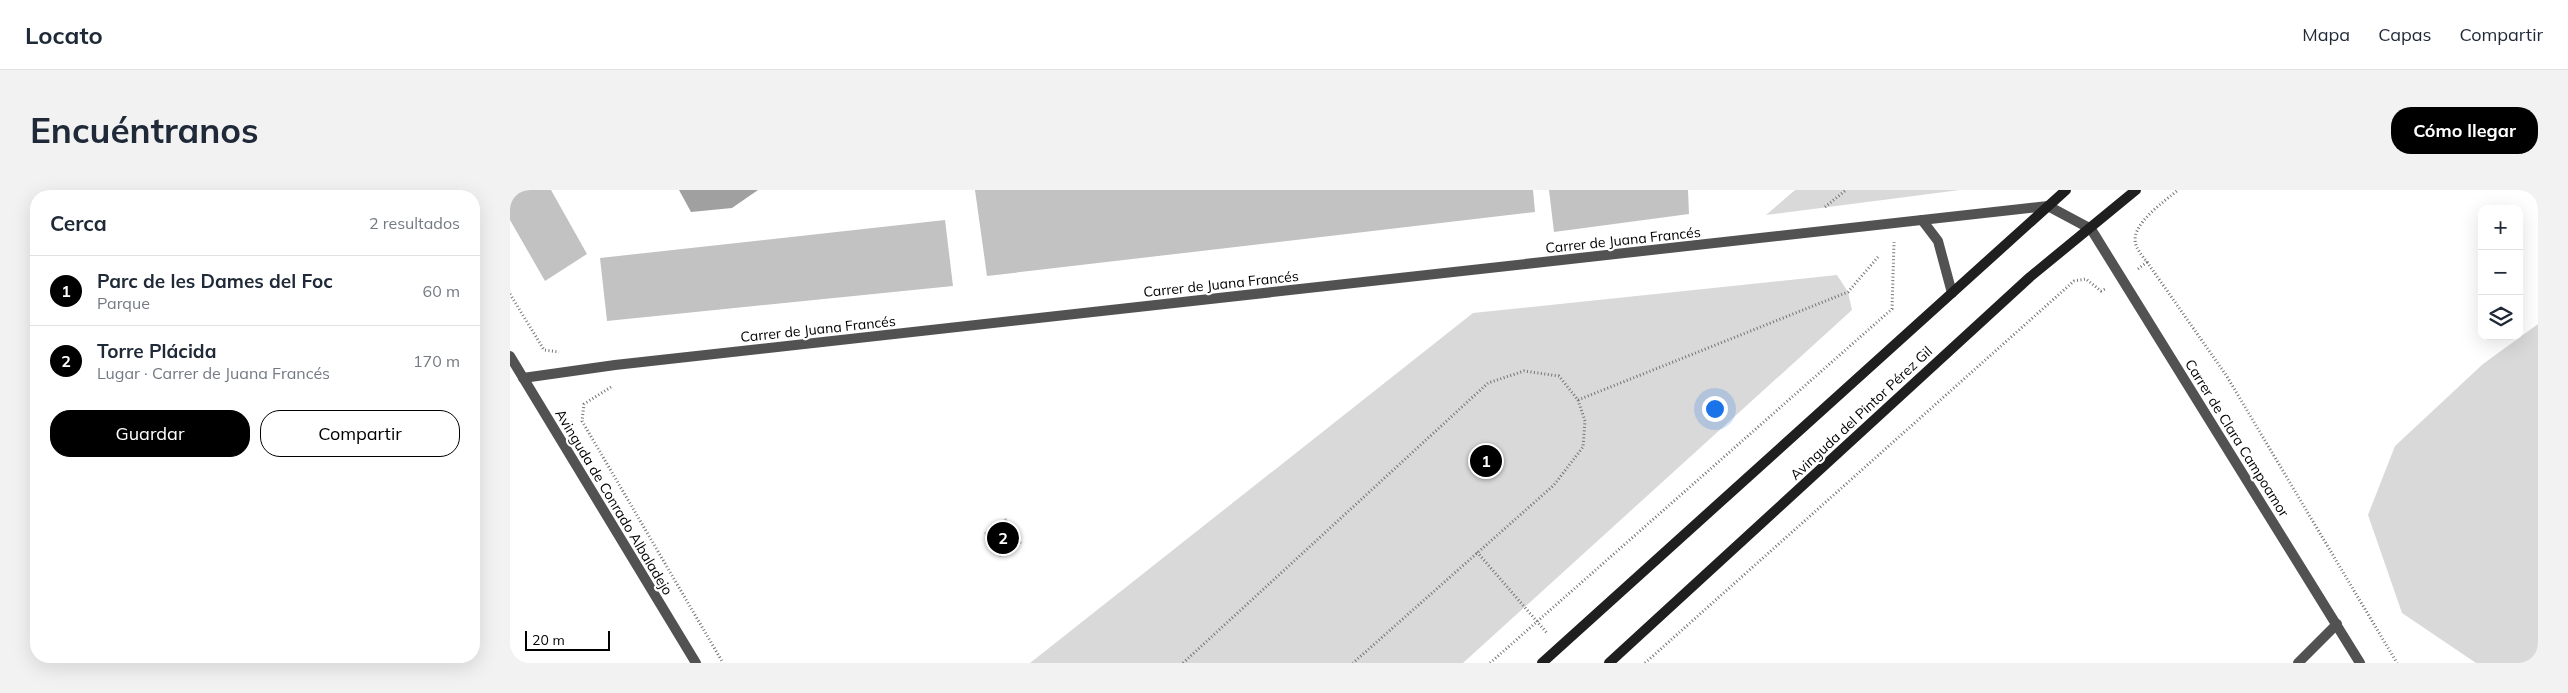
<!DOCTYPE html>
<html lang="es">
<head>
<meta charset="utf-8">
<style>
  body { margin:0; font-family:Mulish,sans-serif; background:#f2f2f3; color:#1f2937 }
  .controls { position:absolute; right:15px; top:15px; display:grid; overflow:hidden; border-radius:10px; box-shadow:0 5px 20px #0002 }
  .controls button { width:45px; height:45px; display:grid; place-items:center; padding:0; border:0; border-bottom:1px solid #e0e1e3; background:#fff; color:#1f2937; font:25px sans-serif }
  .scale { position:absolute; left:15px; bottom:12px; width:85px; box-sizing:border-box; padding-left:5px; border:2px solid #000; border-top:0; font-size:14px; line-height:18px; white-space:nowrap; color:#000; -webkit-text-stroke:4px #fff; paint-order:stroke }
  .you { position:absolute; left:1204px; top:218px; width:18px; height:18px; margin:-12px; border:4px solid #fff; border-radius:50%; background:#1a73e8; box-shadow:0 0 0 8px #1a73e833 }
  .badge { display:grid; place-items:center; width:32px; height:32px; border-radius:50%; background:#000; color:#fff; font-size:16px; font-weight:700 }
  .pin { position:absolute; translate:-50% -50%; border:2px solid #fff; box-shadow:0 1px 5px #0006 }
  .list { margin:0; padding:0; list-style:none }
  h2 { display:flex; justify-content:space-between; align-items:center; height:65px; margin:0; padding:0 20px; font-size:21px }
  h2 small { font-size:16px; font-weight:400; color:#747a83 }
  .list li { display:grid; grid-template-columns:32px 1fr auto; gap:15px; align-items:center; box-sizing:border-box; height:70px; padding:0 20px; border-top:1px solid #e0e1e3 }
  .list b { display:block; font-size:19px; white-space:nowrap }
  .list p { margin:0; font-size:16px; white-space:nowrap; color:#747a83 }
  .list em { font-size:16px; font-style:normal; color:#747a83 }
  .actions { display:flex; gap:10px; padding:15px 20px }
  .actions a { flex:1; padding:11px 0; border:1px solid #000; border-radius:20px; text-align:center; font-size:18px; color:#000 }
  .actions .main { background:#000; color:#fff }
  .icon { flex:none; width:28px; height:28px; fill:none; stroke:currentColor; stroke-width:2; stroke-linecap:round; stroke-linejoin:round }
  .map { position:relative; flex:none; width:2028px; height:473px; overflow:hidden; border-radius:20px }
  header { display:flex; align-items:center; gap:30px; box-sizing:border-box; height:70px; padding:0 25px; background:#fff; border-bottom:1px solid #e0e1e3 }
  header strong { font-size:24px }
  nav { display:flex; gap:28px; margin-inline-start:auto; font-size:18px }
  .intro { display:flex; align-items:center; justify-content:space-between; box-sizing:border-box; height:120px; padding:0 30px }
  h1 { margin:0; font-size:35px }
  .button { padding:12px 22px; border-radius:20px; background:#000; color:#fff; font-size:18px; font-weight:700 }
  main { display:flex; gap:30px; padding:0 30px }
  aside { flex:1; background:#fff; border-radius:20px; box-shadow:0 5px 20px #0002 }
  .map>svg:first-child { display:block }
</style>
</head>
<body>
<header>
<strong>Locato</strong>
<nav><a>Mapa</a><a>Capas</a><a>Compartir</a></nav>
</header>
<div class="intro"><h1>Encuéntranos</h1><a class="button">Cómo llegar</a></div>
<main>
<aside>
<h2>Cerca<small>2 resultados</small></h2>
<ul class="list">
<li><span class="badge">1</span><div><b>Parc de les Dames del Foc</b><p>Parque</p></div><em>60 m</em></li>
<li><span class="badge">2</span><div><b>Torre Plácida</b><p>Lugar · Carrer de Juana Francés</p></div><em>170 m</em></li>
</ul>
<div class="actions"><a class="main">Guardar</a><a>Compartir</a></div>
</aside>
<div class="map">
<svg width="2028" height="473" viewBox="0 0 2028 473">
  <rect width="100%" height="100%" fill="#fff"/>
  <!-- green -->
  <g fill="#d9d9d9">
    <polygon points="1285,0 1450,0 1256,25"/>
    <polygon points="1327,85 1338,102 1342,120 953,473 520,473 963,123"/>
    <polygon points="2028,134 2028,473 1966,473 1892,423 1858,325 1885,256 1973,174"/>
  </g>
  <!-- water -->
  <polygon fill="#a0a0a0" points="169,0 248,0 222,18 181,22"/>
  <!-- building -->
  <g fill="#c2c2c2">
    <polygon points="0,0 41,0 77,64 35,91 0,30"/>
    <polygon points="465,0 1023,0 1025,22 477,86"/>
    <polygon points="1039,0 1178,0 1179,24 1044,42"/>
    <polygon points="435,30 443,96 97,131 90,68"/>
    <polygon points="496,328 512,353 490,367 474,343"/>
  </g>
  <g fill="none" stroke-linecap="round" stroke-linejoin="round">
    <!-- path -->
    <g stroke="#747474" stroke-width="3" stroke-dasharray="1 2.5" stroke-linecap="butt">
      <polyline points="1315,17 1336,0"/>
      <polyline points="1637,72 1716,185 1887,473"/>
      <path d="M 1628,79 L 1637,72 C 1633,67 1628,61 1626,55 C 1619,35 1655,11 1668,0"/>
      <polyline points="0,104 34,160 49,162"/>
      <polyline points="101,197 74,214 72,231 213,473"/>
      <polyline points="1068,210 1338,102 1368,67"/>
      <polyline points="967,362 1037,443"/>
      <polyline points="673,473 978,193 1014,181 1049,186 1068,210 1075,231 1073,257 1044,295 843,473"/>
      <polyline points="980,473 1382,119 1384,52"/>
      <polyline points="1135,473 1564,91 1576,89 1591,101 1595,99"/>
    </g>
    <!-- minor -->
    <g stroke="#525252" stroke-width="10">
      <polyline points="1412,30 1428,51 1442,103"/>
      <polyline points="0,166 186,473"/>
      <polyline points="13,188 105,175 1538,16 1581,39 1850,473"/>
      <polyline points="1788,473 1827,434"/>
    </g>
    <!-- secondary -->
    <g stroke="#1f1f1f" stroke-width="10">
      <polyline points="1032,473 1556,0"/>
      <polyline points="1099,473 1520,87 1626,0"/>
    </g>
  </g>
  <g text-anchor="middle" stroke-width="4.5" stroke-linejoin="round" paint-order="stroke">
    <!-- street labels -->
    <g font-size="14" fill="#000" stroke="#fff">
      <text transform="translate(1113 50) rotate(-6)" y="5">Carrer de Juana Francés</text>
      <text transform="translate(711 94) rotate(-6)" y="5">Carrer de Juana Francés</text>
      <text transform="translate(308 139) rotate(-6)" y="5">Carrer de Juana Francés</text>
      <text transform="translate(1351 223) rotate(-43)" y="5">Avinguda del Pintor Pérez Gil</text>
      <text transform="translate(1727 248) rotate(58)" y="5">Carrer de Clara Campoamor</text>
      <text transform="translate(104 312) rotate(59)" y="5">Avinguda de Conrado Albaladejo</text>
    </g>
  </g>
</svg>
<div class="controls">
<button>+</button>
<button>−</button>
<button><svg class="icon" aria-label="layers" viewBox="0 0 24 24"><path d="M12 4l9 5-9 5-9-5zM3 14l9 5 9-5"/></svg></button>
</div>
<div class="scale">20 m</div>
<div class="you"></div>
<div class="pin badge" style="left:976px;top:271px">1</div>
<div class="pin badge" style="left:493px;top:348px">2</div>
</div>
</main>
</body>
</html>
